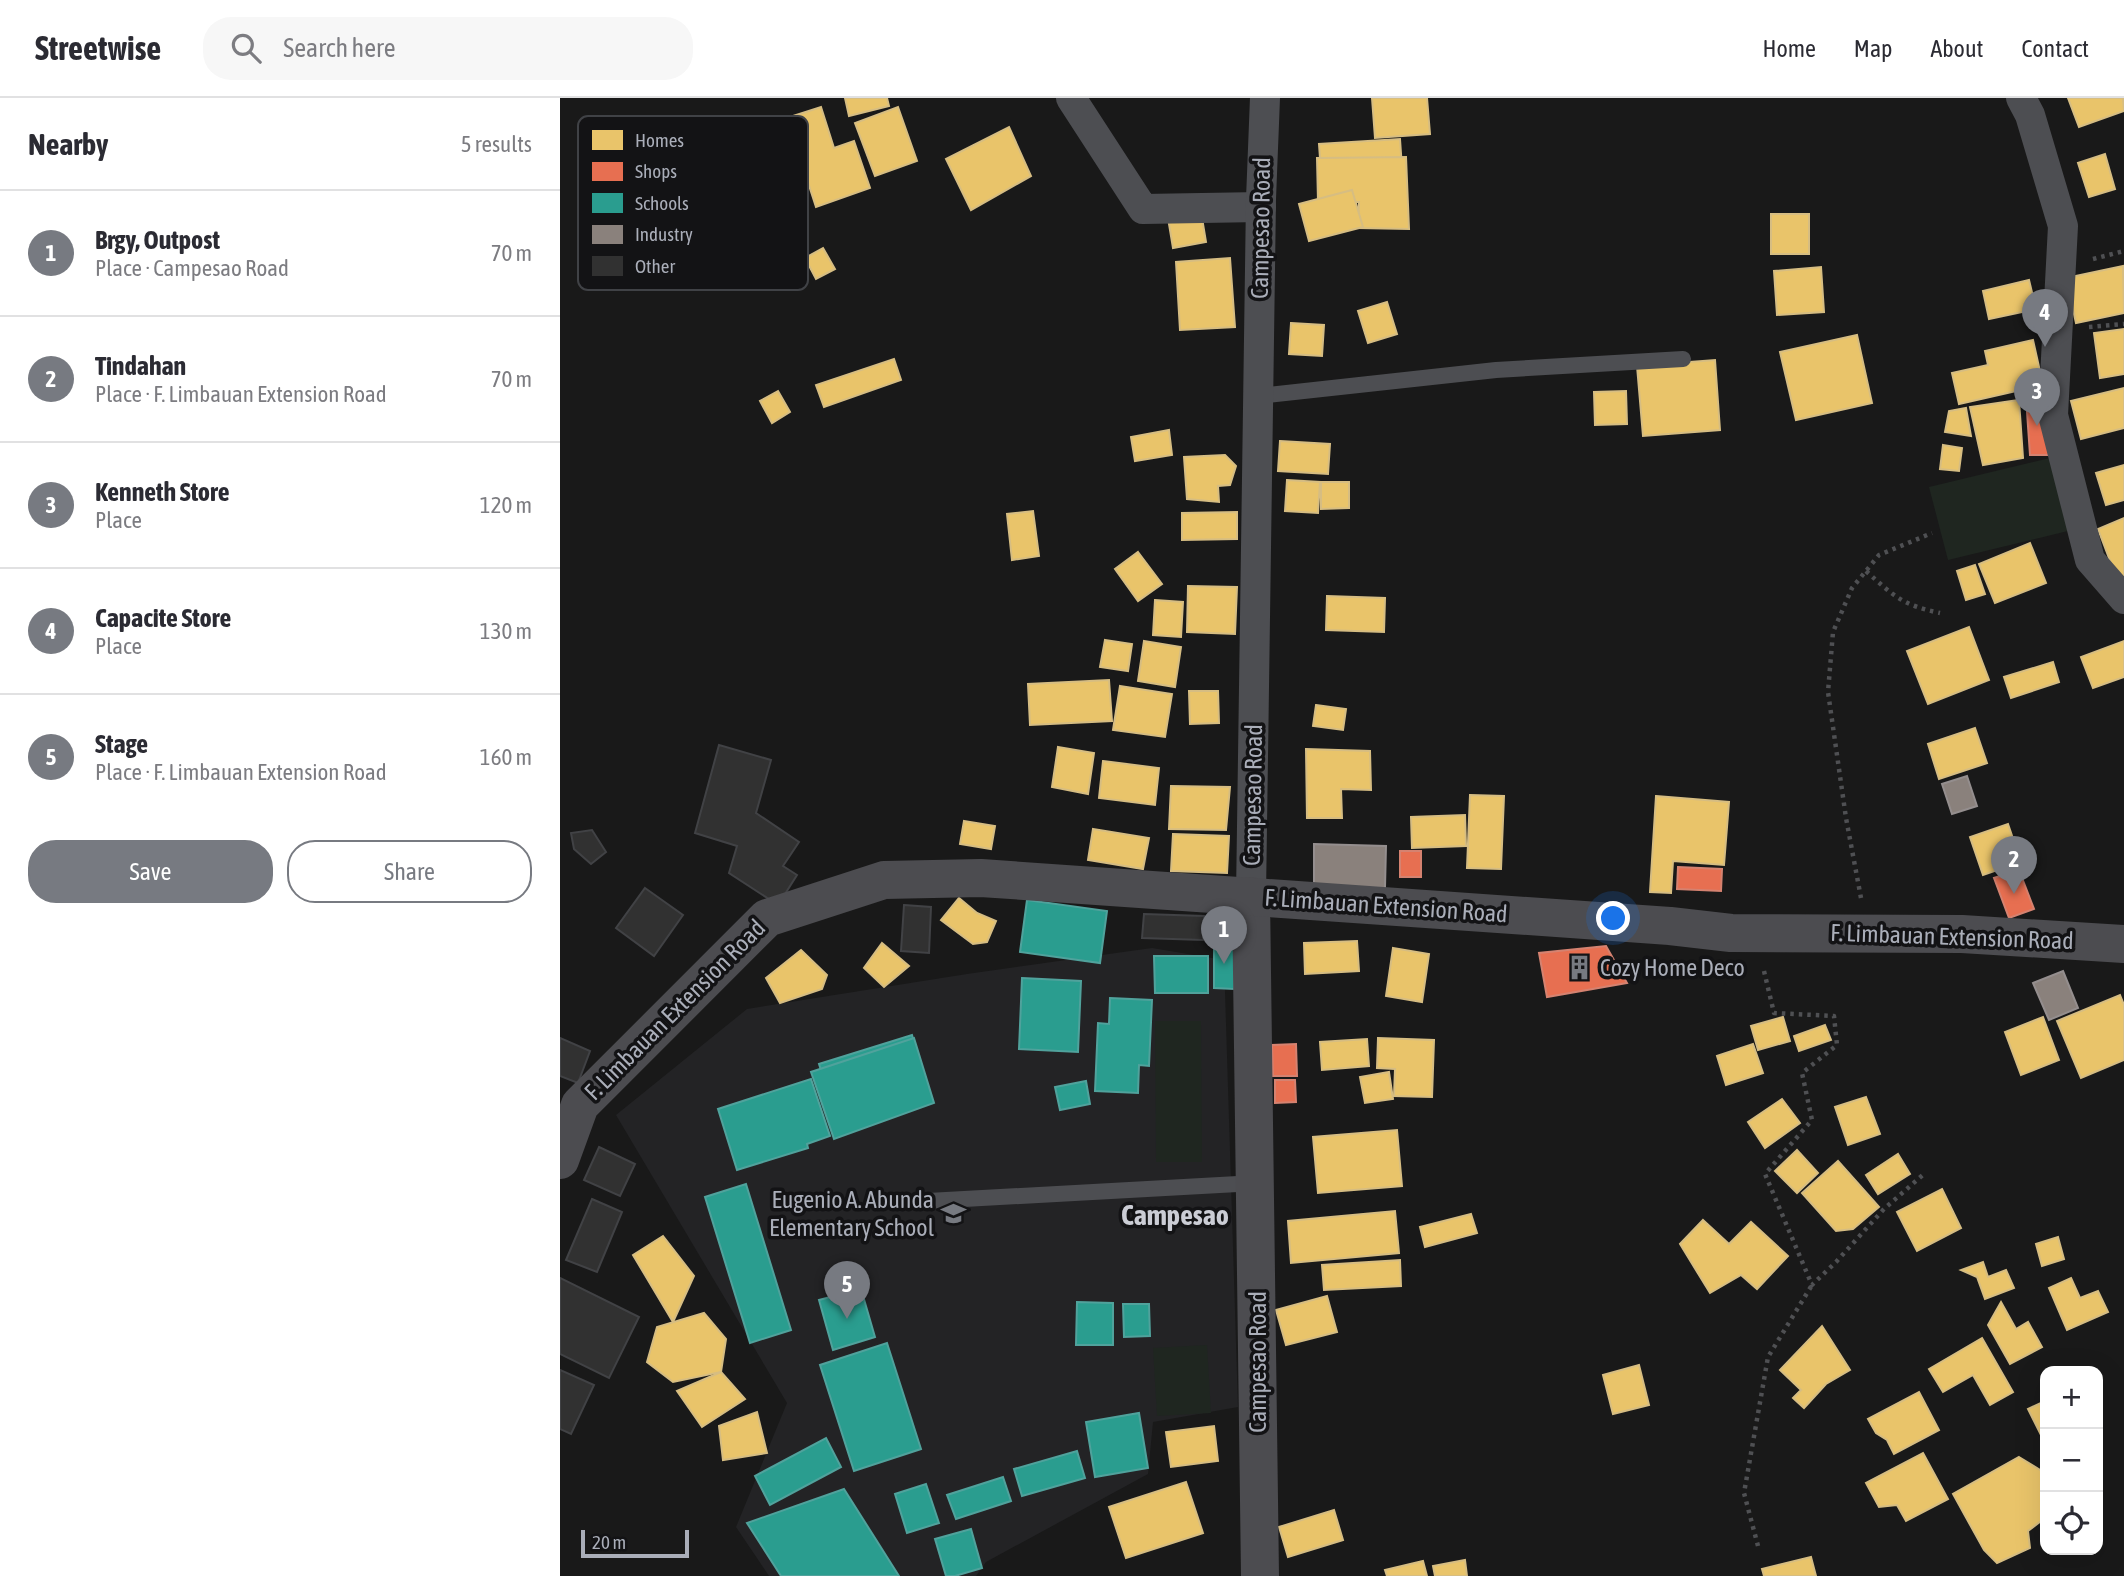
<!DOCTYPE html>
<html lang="en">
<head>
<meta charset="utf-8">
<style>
  body { margin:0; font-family:"Asap Condensed",sans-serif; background:#f7f7f7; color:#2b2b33 }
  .controls { position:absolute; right:21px; bottom:21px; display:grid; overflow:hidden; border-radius:14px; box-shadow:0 7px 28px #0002 }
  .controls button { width:63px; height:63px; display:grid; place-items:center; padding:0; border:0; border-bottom:2px solid #e1e1e2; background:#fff; color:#2b2b33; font:35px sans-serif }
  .scale { position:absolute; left:21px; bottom:18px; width:108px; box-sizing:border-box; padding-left:7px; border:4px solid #aaaeb9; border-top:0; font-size:19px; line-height:24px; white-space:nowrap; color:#aaaeb9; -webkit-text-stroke:5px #131315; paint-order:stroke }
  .you { position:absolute; left:1054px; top:821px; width:24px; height:24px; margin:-18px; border:5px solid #fff; border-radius:50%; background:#1a73e8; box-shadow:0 0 0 10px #1a73e833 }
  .badge { display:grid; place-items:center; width:46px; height:46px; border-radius:50%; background:#777a81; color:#fff; font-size:23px; font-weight:700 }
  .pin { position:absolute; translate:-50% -58px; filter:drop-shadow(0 2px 4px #0008) }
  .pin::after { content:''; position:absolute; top:37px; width:24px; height:21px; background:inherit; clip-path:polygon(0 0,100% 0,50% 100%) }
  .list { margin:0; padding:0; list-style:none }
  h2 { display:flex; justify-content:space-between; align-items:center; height:91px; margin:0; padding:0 28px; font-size:30px }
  h2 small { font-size:23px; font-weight:400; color:#7c7c81 }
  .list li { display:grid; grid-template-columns:46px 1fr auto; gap:21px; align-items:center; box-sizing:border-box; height:126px; padding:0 28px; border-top:2px solid #e1e1e2 }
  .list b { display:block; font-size:26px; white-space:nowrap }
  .list p { margin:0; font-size:23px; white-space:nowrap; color:#7c7c81 }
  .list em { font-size:23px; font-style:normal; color:#7c7c81 }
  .actions { display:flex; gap:14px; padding:21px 28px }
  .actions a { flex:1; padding:16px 0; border:2px solid #777a81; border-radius:28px; text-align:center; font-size:24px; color:#777a81 }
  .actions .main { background:#777a81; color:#fff }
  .icon { flex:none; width:38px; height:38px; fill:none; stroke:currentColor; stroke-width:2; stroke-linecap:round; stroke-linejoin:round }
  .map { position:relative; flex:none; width:1564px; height:1478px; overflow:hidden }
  header { display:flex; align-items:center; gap:42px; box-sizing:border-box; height:98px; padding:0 35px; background:#fff; border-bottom:2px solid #e1e1e2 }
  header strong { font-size:33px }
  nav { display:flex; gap:38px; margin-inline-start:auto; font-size:24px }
  .search { width:490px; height:63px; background:#f7f7f7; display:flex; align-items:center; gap:18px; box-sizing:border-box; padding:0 24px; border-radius:28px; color:#7c7c81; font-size:26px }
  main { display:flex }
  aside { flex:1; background:#fff }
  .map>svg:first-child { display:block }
</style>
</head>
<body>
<header>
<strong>Streetwise</strong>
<div class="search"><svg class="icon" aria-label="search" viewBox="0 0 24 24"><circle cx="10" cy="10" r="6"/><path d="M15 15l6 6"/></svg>Search here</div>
<nav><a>Home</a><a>Map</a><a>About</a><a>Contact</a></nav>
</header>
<main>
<aside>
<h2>Nearby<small>5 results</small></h2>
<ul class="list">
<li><span class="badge">1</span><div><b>Brgy, Outpost</b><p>Place · Campesao Road</p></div><em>70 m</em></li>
<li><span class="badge">2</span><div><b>Tindahan</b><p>Place · F. Limbauan Extension Road</p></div><em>70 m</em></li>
<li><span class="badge">3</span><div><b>Kenneth Store</b><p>Place</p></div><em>120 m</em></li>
<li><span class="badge">4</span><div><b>Capacite Store</b><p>Place</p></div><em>130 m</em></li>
<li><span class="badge">5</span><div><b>Stage</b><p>Place · F. Limbauan Extension Road</p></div><em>160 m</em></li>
</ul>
<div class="actions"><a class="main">Save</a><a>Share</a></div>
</aside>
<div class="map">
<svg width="1564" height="1478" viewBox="0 0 1564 1478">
  <rect width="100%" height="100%" fill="#191919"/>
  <!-- built -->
  <polygon fill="#232325" points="592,850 664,862 678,1309 593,1324 588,1376 426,1464 416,1478 209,1478 176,1429 227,1305 56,1017 187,911 407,876"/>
  <!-- green -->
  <g fill="#1f2620">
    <polygon points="1490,360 1508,433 1388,462 1369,389"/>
    <polygon points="595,923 641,923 642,1064 596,1064"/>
    <polygon points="647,1247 651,1315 597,1318 593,1250"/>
  </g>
  <!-- homes -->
  <g fill="#e9c46a" stroke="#d6bd82" stroke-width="2">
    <polygon points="285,0 327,0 329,8 289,18"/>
    <polygon points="812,0 867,0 870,36 815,40"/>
    <polygon points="1508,0 1563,0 1564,13 1519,29"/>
    <polygon points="261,9 274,50 294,43 310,90 256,109 227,20"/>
    <polygon points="338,9 357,63 315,78 295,25"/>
    <polygon points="449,29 471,78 411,112 386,61"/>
    <polygon points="840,41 843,85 762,89 759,46"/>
    <polygon points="1545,56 1555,91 1529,99 1518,65"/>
    <polygon points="846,59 849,131 798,130 799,104 758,103 757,60"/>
    <polygon points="792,92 803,129 749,143 739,106"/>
    <polygon points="641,114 646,144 613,150 608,120"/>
    <rect x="1211" y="116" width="38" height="40"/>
    <polygon points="263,150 275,171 256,181 245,160"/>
    <polygon points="670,160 675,229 620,232 616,164"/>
    <polygon points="1563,168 1564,215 1516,225 1506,180"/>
    <polygon points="1261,169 1264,214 1217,217 1214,173"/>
    <polygon points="1469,182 1476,211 1429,221 1423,193"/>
    <polygon points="827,204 837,236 808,245 798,213"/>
    <polygon points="731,225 764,227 762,258 729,256"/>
    <polygon points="1564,231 1564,276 1540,280 1534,235"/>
    <polygon points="1297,237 1312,305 1236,322 1220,254"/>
    <polygon points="1473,242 1483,287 1399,306 1392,275 1428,267 1425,253"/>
    <polygon points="334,261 341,282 264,309 256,287"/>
    <polygon points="1155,262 1160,332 1083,338 1077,268"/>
    <polygon points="1564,290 1564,330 1521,341 1511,303"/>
    <polygon points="218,293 230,314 212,325 200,303"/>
    <polygon points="1066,293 1067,326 1035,327 1034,294"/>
    <polygon points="1459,302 1463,360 1423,367 1410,309"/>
    <polygon points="1406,310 1411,338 1385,334 1389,313"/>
    <polygon points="609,332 612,357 575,363 571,339"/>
    <polygon points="720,343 770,346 768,376 718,373"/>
    <polygon points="1383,347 1402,350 1399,373 1380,371"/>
    <polygon points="665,357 676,368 670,387 658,388 659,404 627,401 624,359"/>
    <polygon points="1564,367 1564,402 1546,407 1536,375"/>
    <polygon points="727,382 760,384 758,415 725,413"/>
    <polygon points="761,384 789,384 789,410 761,411"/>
    <polygon points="473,413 479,458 452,462 447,416"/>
    <polygon points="677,414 677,441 622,442 622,415"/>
    <polygon points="1564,420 1564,487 1560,489 1538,431"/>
    <polygon points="1470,445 1486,485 1435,505 1419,466"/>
    <polygon points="578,454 602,486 578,503 555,471"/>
    <polygon points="1415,467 1425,496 1406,502 1397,473"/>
    <polygon points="628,488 677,489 675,536 627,534"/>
    <polygon points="767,498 825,500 824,534 766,532"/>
    <polygon points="595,502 623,504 621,539 593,537"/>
    <polygon points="1409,529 1429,582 1368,606 1347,553"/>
    <polygon points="545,542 572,546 568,573 540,569"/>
    <polygon points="584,543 621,549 615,589 578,583"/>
    <polygon points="1564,543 1564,579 1533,590 1521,559"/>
    <polygon points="1493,564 1499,584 1451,600 1444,579"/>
    <polygon points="549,582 552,623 470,627 468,586"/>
    <polygon points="560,588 612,596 605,639 553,632"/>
    <polygon points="629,593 658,593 659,625 630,626"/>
    <polygon points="756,607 786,611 783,632 753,628"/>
    <polygon points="1415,630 1427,665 1379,681 1368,646"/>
    <polygon points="498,649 534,655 528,696 492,689"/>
    <polygon points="746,651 810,653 811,692 781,691 782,720 747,720"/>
    <polygon points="543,663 599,670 595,707 539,700"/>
    <polygon points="611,688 670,689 666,732 609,731"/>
    <polygon points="910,697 944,698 941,771 907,770"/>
    <polygon points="1096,698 1169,704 1164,767 1113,763 1111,795 1090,794"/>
    <polygon points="905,717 906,748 852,750 851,719"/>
    <polygon points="404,723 435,728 431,751 400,746"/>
    <polygon points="1448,726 1461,764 1423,777 1410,739"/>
    <polygon points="533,731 589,740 583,771 528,762"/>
    <polygon points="613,736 669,738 667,775 611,773"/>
    <polygon points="399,800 417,815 436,823 427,844 413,846 381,822"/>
    <polygon points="797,843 799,873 745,876 744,845"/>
    <polygon points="322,845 349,868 324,889 304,870"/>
    <polygon points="833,850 869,856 862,904 826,898"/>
    <polygon points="241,852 267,877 262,891 220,905 206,880"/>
    <polygon points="1560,897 1564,907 1564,962 1521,980 1497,923"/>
    <polygon points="1223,919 1230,943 1198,952 1191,928"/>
    <polygon points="1483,919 1499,962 1461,977 1445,934"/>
    <polygon points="1265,927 1271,942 1239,953 1234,938"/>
    <polygon points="818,940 874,942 872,999 834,998 835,971 817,970"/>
    <polygon points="807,941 809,968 762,972 760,944"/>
    <polygon points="1193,946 1203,975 1166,987 1157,958"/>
    <polygon points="829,974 833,1001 805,1005 800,979"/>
    <polygon points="1306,999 1320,1036 1288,1047 1275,1009"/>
    <polygon points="1222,1001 1240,1025 1205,1050 1188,1024"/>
    <polygon points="837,1032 842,1088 758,1095 753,1039"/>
    <polygon points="1237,1052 1258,1075 1237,1095 1215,1073"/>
    <polygon points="1338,1056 1350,1076 1318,1096 1306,1077"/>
    <polygon points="1278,1063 1319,1109 1293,1131 1276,1133 1242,1095"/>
    <polygon points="1382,1091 1401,1130 1357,1153 1337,1114"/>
    <polygon points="835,1113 839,1155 731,1165 728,1123"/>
    <polygon points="911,1116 917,1135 865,1149 860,1129"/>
    <polygon points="1143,1122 1169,1146 1191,1124 1228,1158 1197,1191 1181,1177 1150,1195 1120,1146"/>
    <polygon points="103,1138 134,1178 113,1224 73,1157"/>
    <polygon points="1498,1139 1504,1161 1482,1168 1476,1146"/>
    <polygon points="840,1162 841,1188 764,1192 762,1167"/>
    <polygon points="1423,1164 1428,1179 1446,1172 1454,1190 1425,1201 1417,1179 1401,1172"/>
    <polygon points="1511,1180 1520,1200 1538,1193 1548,1214 1507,1232 1489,1190"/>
    <polygon points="767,1198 777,1234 726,1247 716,1212"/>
    <polygon points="1441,1204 1456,1231 1468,1224 1482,1249 1450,1266 1428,1227"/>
    <polygon points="144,1215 166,1241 161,1274 113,1284 87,1264 97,1229"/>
    <polygon points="1262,1228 1290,1272 1266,1286 1244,1310 1233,1300 1241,1292 1220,1272"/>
    <polygon points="1422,1240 1453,1294 1430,1307 1413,1277 1383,1294 1369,1271"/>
    <polygon points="1079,1267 1089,1307 1053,1316 1043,1277"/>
    <polygon points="161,1274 185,1301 142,1329 117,1293"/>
    <polygon points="1359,1294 1379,1332 1334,1356 1327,1342 1316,1335 1308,1321"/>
    <polygon points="1485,1303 1485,1342 1483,1341 1468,1311"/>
    <polygon points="197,1314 207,1355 163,1362 159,1328"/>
    <polygon points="654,1328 658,1363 611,1369 606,1334"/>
    <polygon points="1363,1355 1388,1401 1346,1423 1337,1407 1319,1409 1306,1385"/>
    <polygon points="1459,1359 1485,1375 1485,1420 1468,1433 1470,1450 1437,1465 1424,1452 1393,1396"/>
    <polygon points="626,1384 643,1435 566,1460 549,1409"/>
    <polygon points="774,1412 783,1442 728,1459 719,1429"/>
    <polygon points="1251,1459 1256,1478 1204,1478 1202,1471"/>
    <polygon points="905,1462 907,1478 875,1478 873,1468"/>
    <polygon points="863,1463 867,1478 827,1478 825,1472"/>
  </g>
  <!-- shops -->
  <g fill="#e76f51" stroke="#d58270" stroke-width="2">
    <polygon points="1484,290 1489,357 1470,357 1466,299"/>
    <rect x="840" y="753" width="21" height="26"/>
    <polygon points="1118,769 1162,771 1161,793 1117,791"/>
    <polygon points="1459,772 1474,811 1449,820 1434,780"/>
    <polygon points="649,820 669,820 669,841 648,840"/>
    <polygon points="1046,848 1067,885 987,899 979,855"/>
    <polygon points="736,946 737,978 713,978 712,947"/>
    <polygon points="715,982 735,982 736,1004 715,1005"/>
  </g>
  <!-- schools -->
  <g fill="#2a9d8f" stroke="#50a29c" stroke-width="2">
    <polygon points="467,802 547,813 540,865 460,854"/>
    <polygon points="654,842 674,843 674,891 654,890"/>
    <polygon points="594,858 648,858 648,895 595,895"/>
    <polygon points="462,880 521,883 518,954 459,951"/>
    <polygon points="550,900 592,902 589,968 579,967 578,995 535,993 538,925 549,926"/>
    <polygon points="352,937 369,994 277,1023 259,966"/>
    <polygon points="354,940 374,1005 274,1041 251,974"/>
    <polygon points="251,981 270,1038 247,1046 248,1050 177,1072 158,1011"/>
    <polygon points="526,983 530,1006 500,1012 495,989"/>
    <polygon points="186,1086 231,1232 190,1245 145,1099"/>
    <polygon points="301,1191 315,1239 273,1252 259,1202"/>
    <polygon points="517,1204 553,1205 553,1247 516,1247"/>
    <polygon points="563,1206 589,1206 590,1238 564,1239"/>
    <polygon points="327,1245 361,1351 294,1373 260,1267"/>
    <polygon points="579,1315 588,1370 535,1379 526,1324"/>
    <polygon points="266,1340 281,1369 210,1407 195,1378"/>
    <polygon points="517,1353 525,1380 462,1398 454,1371"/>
    <polygon points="443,1379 451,1403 396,1421 387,1397"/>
    <polygon points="366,1386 379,1425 347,1435 335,1396"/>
    <polygon points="284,1391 339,1478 221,1478 187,1425"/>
    <polygon points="411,1431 422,1470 395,1478 386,1478 375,1441"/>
  </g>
  <!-- industry -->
  <g fill="#8a817c" stroke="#948e8e" stroke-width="2">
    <polygon points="1407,678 1417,708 1392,716 1382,686"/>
    <polygon points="754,746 826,748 825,790 754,788"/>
    <polygon points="1503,873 1518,910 1489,922 1473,885"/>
  </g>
  <!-- building -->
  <g fill="#313131" stroke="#414245" stroke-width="2">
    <polygon points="159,647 211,662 196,715 239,744 223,768 237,777 218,807 169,775 177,748 135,735"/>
    <polygon points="32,732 46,754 31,766 14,751 11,735"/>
    <polygon points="85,790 123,817 94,858 56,830"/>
    <polygon points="344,807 371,809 369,855 341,853"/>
    <polygon points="584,816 644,818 643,842 582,840"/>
    <polygon points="0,940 30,953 18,985 0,978"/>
    <polygon points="39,1049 75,1066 60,1098 24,1082"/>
    <polygon points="32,1101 62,1114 37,1174 6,1162"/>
    <polygon points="0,1180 79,1219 49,1280 0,1256"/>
    <polygon points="0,1272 34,1287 11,1336 0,1331"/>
  </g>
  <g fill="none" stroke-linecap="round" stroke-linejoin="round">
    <!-- path -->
    <g stroke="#4f5053" stroke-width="4.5" stroke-dasharray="3.5 5" stroke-linecap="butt">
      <polyline points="1533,161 1564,153"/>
      <polyline points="1529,229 1564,226"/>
      <path d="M 1306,473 C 1334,498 1342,507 1380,515"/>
      <polyline points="1301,800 1286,720 1268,594 1273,534 1292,490 1319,457 1372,435"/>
      <polyline points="1204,873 1214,915 1274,918 1277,947 1242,975 1252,1022 1205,1076 1252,1187 1276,1164 1324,1111 1365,1075"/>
      <polyline points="1198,1448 1184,1395 1208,1259 1252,1187"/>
    </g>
    <!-- lane -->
    <g stroke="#4d4e52" stroke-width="16">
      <polyline points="698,298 936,272 1123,261"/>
      <polyline points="368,1103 696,1085"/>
    </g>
    <!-- street -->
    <g stroke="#4d4e52" stroke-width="30">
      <polyline points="511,0 583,111 701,109"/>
      <polyline points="1461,0 1470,17 1503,128 1493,317 1530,462 1564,501"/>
      <polyline points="691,798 701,101 705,0"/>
    </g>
    <!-- secondary -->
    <g stroke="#4c4c50" stroke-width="38">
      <polyline points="691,798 700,1478"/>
      <polyline points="0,1062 20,1007 207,820 324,782 421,780 1110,828 1171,835 1402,836 1564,846"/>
    </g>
  </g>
  <!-- icons -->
  <defs>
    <symbol id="building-bare" viewBox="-9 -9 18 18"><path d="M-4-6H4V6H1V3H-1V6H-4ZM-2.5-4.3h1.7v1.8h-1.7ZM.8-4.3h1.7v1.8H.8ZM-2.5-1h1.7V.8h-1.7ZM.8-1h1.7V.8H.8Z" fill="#777a81" stroke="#131315" stroke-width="2.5" paint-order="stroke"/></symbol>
    <symbol id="school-bare" viewBox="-9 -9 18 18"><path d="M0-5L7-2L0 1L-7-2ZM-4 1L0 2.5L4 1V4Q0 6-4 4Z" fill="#777a81" stroke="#131315" stroke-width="2.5" paint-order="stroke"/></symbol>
  </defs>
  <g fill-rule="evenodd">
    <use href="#building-bare" x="1002" y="852" width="35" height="35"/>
    <use href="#school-bare" x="376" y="1098" width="35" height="35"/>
  </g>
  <g text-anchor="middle" stroke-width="7" stroke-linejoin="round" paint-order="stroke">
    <!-- street labels -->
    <g font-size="24" fill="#aaaeb9" stroke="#131315">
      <text transform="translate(701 130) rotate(-89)" y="8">Campesao Road</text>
      <text transform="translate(693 697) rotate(-89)" y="8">Campesao Road</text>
      <text transform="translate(826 808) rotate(4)" y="8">F. Limbauan Extension Road</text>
      <text transform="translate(1392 839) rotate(2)" y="8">F. Limbauan Extension Road</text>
      <text transform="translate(115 912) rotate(-45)" y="8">F. Limbauan Extension Road</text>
      <text transform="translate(698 1264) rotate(-90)" y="8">Campesao Road</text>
    </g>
    <!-- poi labels -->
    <g font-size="24" fill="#aaaeb9" stroke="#131315" text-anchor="start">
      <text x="1040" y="878">Cozy Home Deco</text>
      <text x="374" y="1110" text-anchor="end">Eugenio A. Abunda<tspan x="374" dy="28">Elementary School</tspan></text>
    </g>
    <!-- quarter labels -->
    <g font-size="28" font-weight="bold" fill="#cbcdd5" stroke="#131315">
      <text x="615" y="1127">Campesao</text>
    </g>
  </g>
  <!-- legend -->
  <rect x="18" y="18" width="230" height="174" rx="10" fill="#131315" stroke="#404246" stroke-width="2"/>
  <rect x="32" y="32" width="31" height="20" fill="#e9c46a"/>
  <rect x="32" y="64" width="31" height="19" fill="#e76f51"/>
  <rect x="32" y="95" width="31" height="20" fill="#2a9d8f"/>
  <rect x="32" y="127" width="31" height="19" fill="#8a817c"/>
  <rect x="32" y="158" width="31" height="20" fill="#313131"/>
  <g font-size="19" fill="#aaaeb9">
    <text x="75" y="49">Homes</text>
    <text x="75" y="80">Shops</text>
    <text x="75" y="112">Schools</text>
    <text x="75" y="143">Industry</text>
    <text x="75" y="175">Other</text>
  </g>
</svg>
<div class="controls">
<button>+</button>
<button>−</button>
<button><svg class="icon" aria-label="locate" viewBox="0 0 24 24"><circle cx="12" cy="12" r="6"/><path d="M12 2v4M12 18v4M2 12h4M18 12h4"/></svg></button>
</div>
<div class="scale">20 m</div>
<div class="you"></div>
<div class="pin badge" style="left:664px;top:866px">1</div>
<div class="pin badge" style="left:1454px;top:796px">2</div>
<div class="pin badge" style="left:1477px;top:328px">3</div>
<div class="pin badge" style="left:1485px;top:249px">4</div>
<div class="pin badge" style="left:287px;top:1221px">5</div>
</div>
</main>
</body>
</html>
